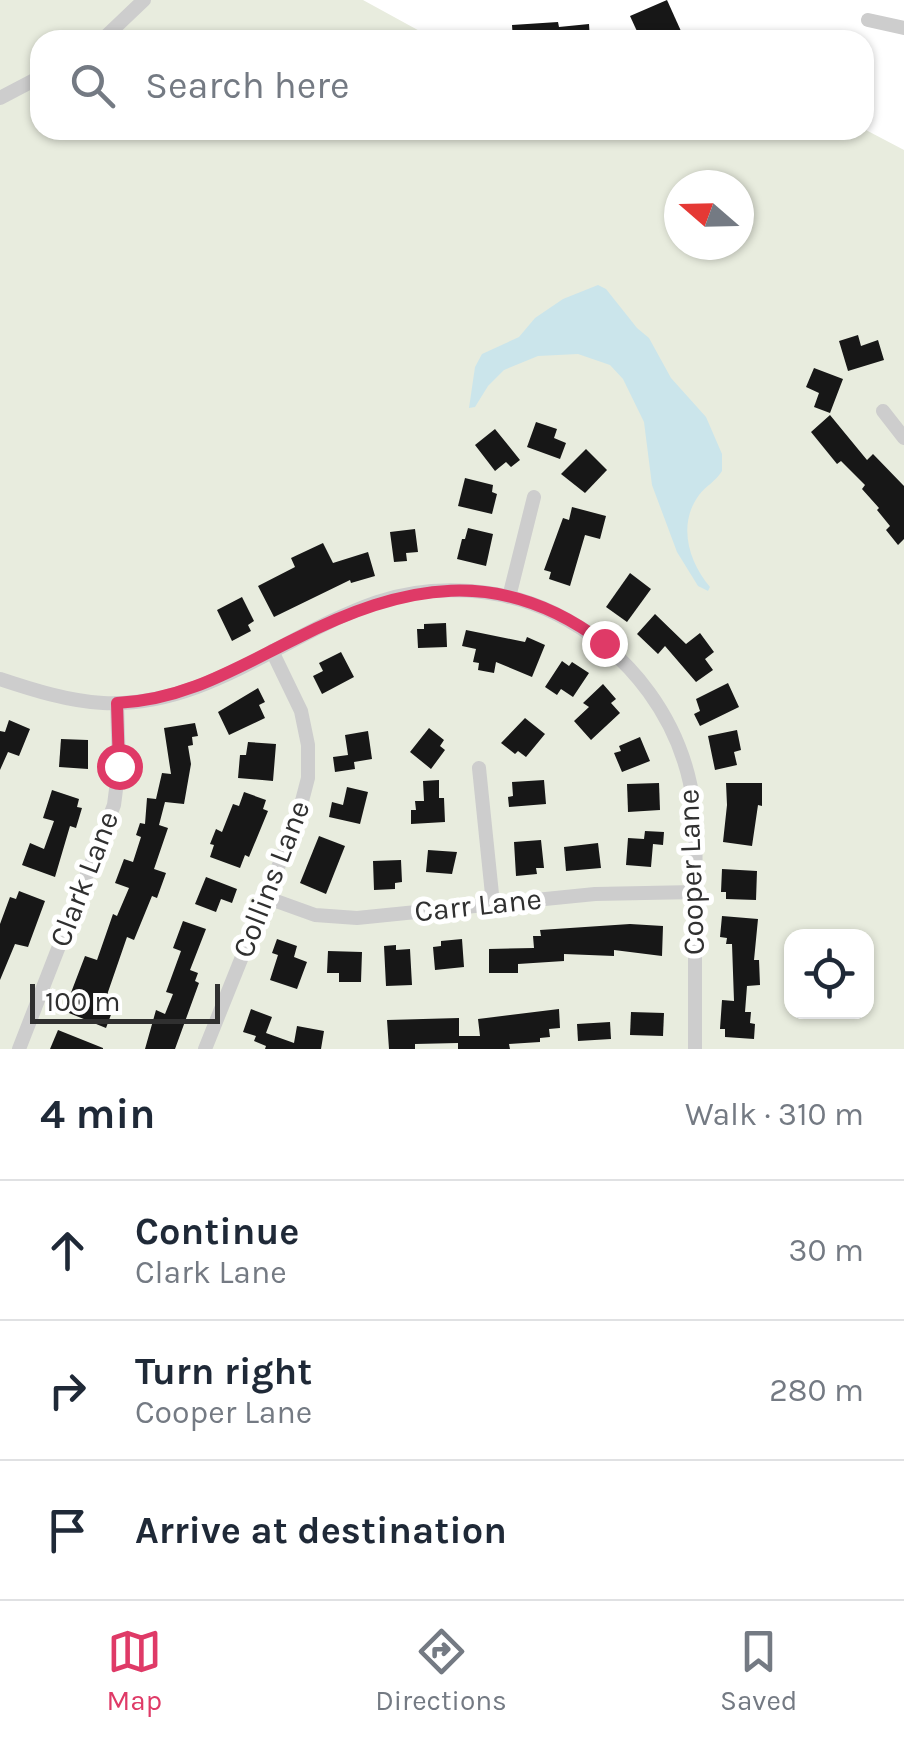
<!DOCTYPE html>
<html lang="en">
<head>
<meta charset="utf-8">
<style>
  body { margin:0; font-family:Karla,sans-serif; background:#f6f6f7; color:#1f2937 }
  .controls { position:absolute; right:30px; bottom:30px; display:grid; overflow:hidden; border-radius:20px; box-shadow:0 2px 8px #0004 }
  .controls button { width:90px; height:90px; display:grid; place-items:center; padding:0; border:0; border-bottom:2px solid #e0e1e3; background:#fff; color:#1f2937; font:50px sans-serif }
  .compass { position:absolute; left:664px; top:170px; width:90px; height:90px; border-radius:50%; background:#fff; box-shadow:0 2px 8px #0004; rotate:290deg }
  .scale { position:absolute; left:30px; bottom:25px; width:190px; box-sizing:border-box; padding-left:10px; border:5px solid #303030; border-top:0; font-size:28px; line-height:35px; white-space:nowrap; color:#303030; -webkit-text-stroke:8px #fff; paint-order:stroke }
  .stop { position:absolute; width:30px; height:30px; margin:-22px; border:8px solid #df3a67; border-radius:50%; background:#fff }
  .stop.end { background:#df3a67; border-color:#fff; box-shadow:0 2px 10px #0008 }
  .list { margin:0; padding:0; list-style:none }
  h2 { display:flex; justify-content:space-between; align-items:center; height:130px; margin:0; padding:0 40px; font-size:42px }
  h2 small { font-size:32px; font-weight:400; color:#747a83 }
  .list li { display:grid; grid-template-columns:65px 1fr auto; gap:30px; align-items:center; box-sizing:border-box; height:140px; padding:0 40px; border-top:2px solid #e0e1e3 }
  .list b { display:block; font-size:38px; white-space:nowrap }
  .list p { margin:0; font-size:32px; white-space:nowrap; color:#747a83 }
  .list em { font-size:32px; font-style:normal; color:#747a83 }
  .icon { flex:none; width:55px; height:55px; fill:none; stroke:currentColor; stroke-width:2; stroke-linecap:round; stroke-linejoin:round }
  .map { position:relative; flex:none; width:904px; height:1049px; overflow:hidden }
  .search { position:absolute; background:#fff; box-shadow:0 2px 8px #0004; left:30px; right:30px; top:30px; height:110px; display:flex; align-items:center; gap:25px; box-sizing:border-box; padding:0 35px; border-radius:30px; color:#747a83; font-size:38px }
  .sheet { height:550px; background:#fff }
  nav { display:flex; justify-content:space-around; align-items:center; box-sizing:border-box; height:140px; border-top:2px solid #e0e1e3; background:#fff; font-size:28px; color:#747a83 }
  nav a { display:grid; justify-items:center; gap:5px }
  nav .on { color:#df3a67 }
  .map>svg:first-child { display:block }
</style>
</head>
<body>
<div class="map">
<svg width="904" height="1049" viewBox="0 0 904 1049">
  <rect width="100%" height="100%" fill="#fff"/>
  <!-- green -->
  <path fill="#e8ecde" fill-rule="evenodd" d="M 0,0 L 363,0 L 436,40 L 40,40 L 40,130 L 864,129 L 904,150 L 904,1049 L 0,1049 ZM 679,185 L 739,185 L 739,245 L 679,245 ZM 792,936 L 866,936 L 866,1012 L 792,1012 Z"/>
  <!-- water -->
  <path fill="#cbe5eb" d="M 598,285 L 606,289 L 637,328 L 649,338 L 671,378 L 706,417 L 722,454 L 722,471 C 716,481 706,486 699,495 C 677,525 689,562 710,587 L 708,591 L 698,586 L 677,552 L 652,485 L 644,422 L 623,379 L 610,365 L 578,354 L 538,356 L 504,370 L 488,386 L 475,407 L 469,408 L 475,367 L 482,354 L 519,337 L 535,318 L 563,299 Z"/>
  <!-- building -->
  <g fill="#171717">
    <polygon points="667,0 685,40 641,40 630,16"/>
    <polygon points="558,22 559,27 589,24 590,40 513,40 512,25"/>
    <polygon points="858,335 861,346 878,340 884,360 848,371 839,341"/>
    <polygon points="814,368 843,379 830,413 814,407 819,393 806,387"/>
    <polygon points="830,415 867,460 873,454 904,486 904,539 898,545 886,530 890,526 877,510 879,508 862,489 865,485 841,461 837,464 811,432"/>
    <polygon points="536,422 557,429 554,438 566,443 560,459 527,447"/>
    <polygon points="495,429 520,460 511,467 506,462 495,471 475,445"/>
    <polygon points="586,449 607,470 585,493 561,474"/>
    <polygon points="465,478 493,485 492,492 497,494 492,514 458,506"/>
    <polygon points="572,507 606,516 600,539 585,535 570,586 549,579 551,572 544,570 563,518 569,520"/>
    <polygon points="468,528 493,534 486,566 457,559 462,539 465,539"/>
    <polygon points="415,529 418,552 406,553 407,561 394,562 390,532"/>
    <polygon points="323,543 333,563 368,552 375,576 351,583 350,580 274,617 258,586 295,567 291,558"/>
    <polygon points="630,573 651,589 627,622 606,607"/>
    <polygon points="242,597 254,621 248,625 251,631 232,641 217,610"/>
    <polygon points="655,614 686,644 700,633 714,652 705,659 713,670 696,682 665,646 658,654 637,634"/>
    <polygon points="446,623 447,647 418,648 417,629 424,629 424,624"/>
    <polygon points="466,630 525,642 527,637 545,645 532,677 496,662 494,673 478,670 479,663 473,662 476,649 462,646"/>
    <polygon points="341,652 354,677 322,694 313,676 323,671 319,663"/>
    <polygon points="562,661 569,666 572,662 589,673 573,697 561,689 557,695 545,687"/>
    <polygon points="728,683 739,707 700,726 694,714 700,711 696,699"/>
    <polygon points="603,684 616,699 611,703 620,713 591,740 574,721 589,707 583,703"/>
    <polygon points="258,688 265,702 259,705 265,718 229,735 218,712"/>
    <polygon points="525,718 545,734 526,757 518,751 515,754 501,743"/>
    <polygon points="9,720 30,729 19,756 8,752 0,770 0,731 5,732"/>
    <polygon points="195,723 198,736 192,737 193,745 188,746 191,764 184,804 165,802 159,825 168,828 154,869 166,873 157,898 152,896 134,940 127,937 108,992 105,1009 112,1012 106,1028 64,1011 85,956 97,960 113,914 117,916 129,888 115,883 124,859 133,862 141,837 136,835 140,823 145,824 147,798 156,799 162,773 171,774 164,728"/>
    <polygon points="429,728 444,740 440,746 445,750 431,769 410,752"/>
    <polygon points="737,730 741,750 734,752 737,765 715,770 708,736"/>
    <polygon points="368,731 372,759 354,762 355,769 335,772 333,757 348,755 345,735"/>
    <polygon points="640,737 650,761 622,772 614,753 621,751 619,746"/>
    <polygon points="61,739 88,740 88,769 59,767"/>
    <polygon points="248,742 276,744 273,781 238,778 240,755 246,755"/>
    <polygon points="439,780 439,798 444,798 445,822 411,824 411,810 416,810 415,801 424,801 423,781"/>
    <polygon points="544,780 546,804 509,807 508,797 513,796 512,782"/>
    <polygon points="659,783 660,810 628,812 627,784"/>
    <polygon points="726,783 762,783 762,806 758,805 752,846 723,842 727,805"/>
    <polygon points="347,787 368,792 360,824 329,817 332,802 343,805"/>
    <polygon points="52,790 79,799 77,807 82,808 76,828 70,826 55,877 22,865 30,843 44,849 54,821 43,818"/>
    <polygon points="244,792 266,800 263,809 268,811 249,857 245,855 240,868 210,857 214,845 210,844 216,829 222,832 233,804 239,806"/>
    <polygon points="645,831 664,832 663,845 653,844 651,867 626,865 628,838 644,839"/>
    <polygon points="319,836 345,846 326,894 300,883"/>
    <polygon points="541,840 544,868 536,868 537,874 516,876 514,842"/>
    <polygon points="598,843 601,868 566,871 564,847"/>
    <polygon points="428,850 457,852 452,874 426,872"/>
    <polygon points="401,860 402,882 395,883 395,889 374,890 373,861"/>
    <polygon points="722,869 757,871 756,900 726,899 726,892 721,892"/>
    <polygon points="206,877 237,889 232,903 221,899 216,912 195,904"/>
    <polygon points="19,891 45,901 28,947 15,944 0,980 0,924 10,897 16,899"/>
    <polygon points="722,916 758,919 754,960 759,960 760,985 747,986 745,1012 751,1012 750,1023 755,1024 754,1039 725,1037 725,1029 720,1029 722,1000 734,1001 732,944 726,944 727,938 720,937"/>
    <polygon points="183,921 206,929 190,970 198,973 195,981 199,983 175,1049 145,1049 156,1010 165,1014 173,994 166,992 181,951 173,948"/>
    <polygon points="630,924 663,926 662,956 614,950 614,956 564,954 564,961 518,964 518,973 489,973 489,949 534,948 533,936 541,936 540,930"/>
    <polygon points="277,939 297,946 294,957 307,962 297,989 270,980 278,955 272,953"/>
    <polygon points="462,939 464,967 435,970 433,947 441,946 441,941"/>
    <polygon points="396,945 396,950 410,949 412,985 386,986 384,946"/>
    <polygon points="328,951 362,952 361,982 339,982 339,973 327,973"/>
    <polygon points="251,1009 272,1017 266,1033 294,1043 297,1026 324,1031 321,1049 265,1049 266,1046 254,1041 256,1036 243,1032"/>
    <polygon points="559,1009 560,1028 549,1029 550,1037 540,1038 540,1042 509,1044 510,1049 458,1049 458,1043 415,1044 415,1049 389,1049 387,1020 459,1018 459,1036 480,1036 478,1019"/>
    <polygon points="631,1012 664,1013 663,1036 630,1035"/>
    <polygon points="610,1022 611,1039 578,1041 577,1024"/>
    <polygon points="58,1030 103,1048 103,1049 50,1049"/>
  </g>
  <g fill="none" stroke-linecap="round" stroke-linejoin="round">
    <!-- minor -->
    <g stroke="#cdcdcd" stroke-width="14">
      <polyline points="868,20 904,28"/>
      <polyline points="102,40 144,0"/>
      <polyline points="0,98 40,77"/>
      <polyline points="883,411 904,438"/>
      <polyline points="509,597 534,497"/>
      <path d="M 0,679 C 33,690 68,701 103,703 C 206,708 284,634 377,602 C 433,583 501,587 554,613 C 630,650 684,722 694,807 C 697,837 695,868 695,898 C 695,948 695,999 695,1049"/>
      <polyline points="479,768 493,904"/>
      <polyline points="265,897 315,915 357,918 595,894 695,892"/>
      <polyline points="19,1049 114,805 119,766 117,703"/>
      <polyline points="205,1049 297,820 308,778 308,745 301,711 272,651"/>
    </g>
  </g>
  <g fill="none" stroke-linecap="round" stroke-linejoin="round">
    <!-- route -->
    <path stroke="#df3a67" stroke-width="12" d="M 119,766 L 117,703 C 185,700 236,668 295,639 C 403,584 500,564 604,643"/>
  </g>
  <g text-anchor="middle" stroke-width="10" stroke-linejoin="round" paint-order="stroke">
    <!-- street labels -->
    <g font-size="30" fill="#303030" stroke="#fff">
      <text transform="translate(691 872) rotate(-92)" y="10">Cooper Lane</text>
      <text transform="translate(84 879) rotate(-69)" y="10">Clark Lane</text>
      <text transform="translate(271 879) rotate(-69)" y="10">Collins Lane</text>
      <text transform="translate(478 905) rotate(-6)" y="10">Carr Lane</text>
    </g>
  </g>
</svg>
<div class="controls">
<button><svg class="icon" aria-label="locate" viewBox="0 0 24 24"><circle cx="12" cy="12" r="6"/><path d="M12 2v4M12 18v4M2 12h4M18 12h4"/></svg></button>
</div>
<svg class="compass" viewBox="-18 -18 36 36"><path d="M0-13l5 13h-10z" fill="#e53935"/><path d="M0 13l5-13h-10z" fill="#747a83"/></svg>
<div class="scale">100 m</div>
<div class="stop" style="left:119px;top:766px"></div>
<div class="stop end" style="left:604px;top:643px"></div>
<div class="search"><svg class="icon" aria-label="search" viewBox="0 0 24 24"><circle cx="10" cy="10" r="6"/><path d="M15 15l6 6"/></svg>Search here</div>
</div>
<section class="sheet">
<h2>4 min<small>Walk · 310 m</small></h2>
<ul class="list">
<li><svg class="icon" aria-label="ahead" viewBox="0 0 24 24"><path d="M12 20V5M6 11l6-6 6 6"/></svg><div><b>Continue</b><p>Clark Lane</p></div><em>30 m</em></li>
<li><svg class="icon" aria-label="right" viewBox="0 0 24 24"><path d="M7 20v-9h11M14 6l5 5-5 5"/></svg><div><b>Turn right</b><p>Cooper Lane</p></div><em>280 m</em></li>
<li><svg class="icon" aria-label="arrive" viewBox="0 0 24 24"><path d="M6 21V4h12l-3 4 3 4H6"/></svg><div><b>Arrive at destination</b></div></li>
</ul>
</section>
<nav>
<a class="on"><svg class="icon" aria-label="map" viewBox="0 0 24 24"><path d="M3 6l6-2 6 2 6-2v14l-6 2-6-2-6 2zM9 4v14M15 6v14"/></svg>Map</a>
<a><svg class="icon" aria-label="directions" viewBox="0 0 24 24"><path d="M12 3l9 9-9 9-9-9zM9 14v-3h6M13 9l2 2-2 2"/></svg>Directions</a>
<a><svg class="icon" aria-label="saved" viewBox="0 0 24 24"><path d="M7 4h10v16l-5-4-5 4z"/></svg>Saved</a>
</nav>
</body>
</html>
